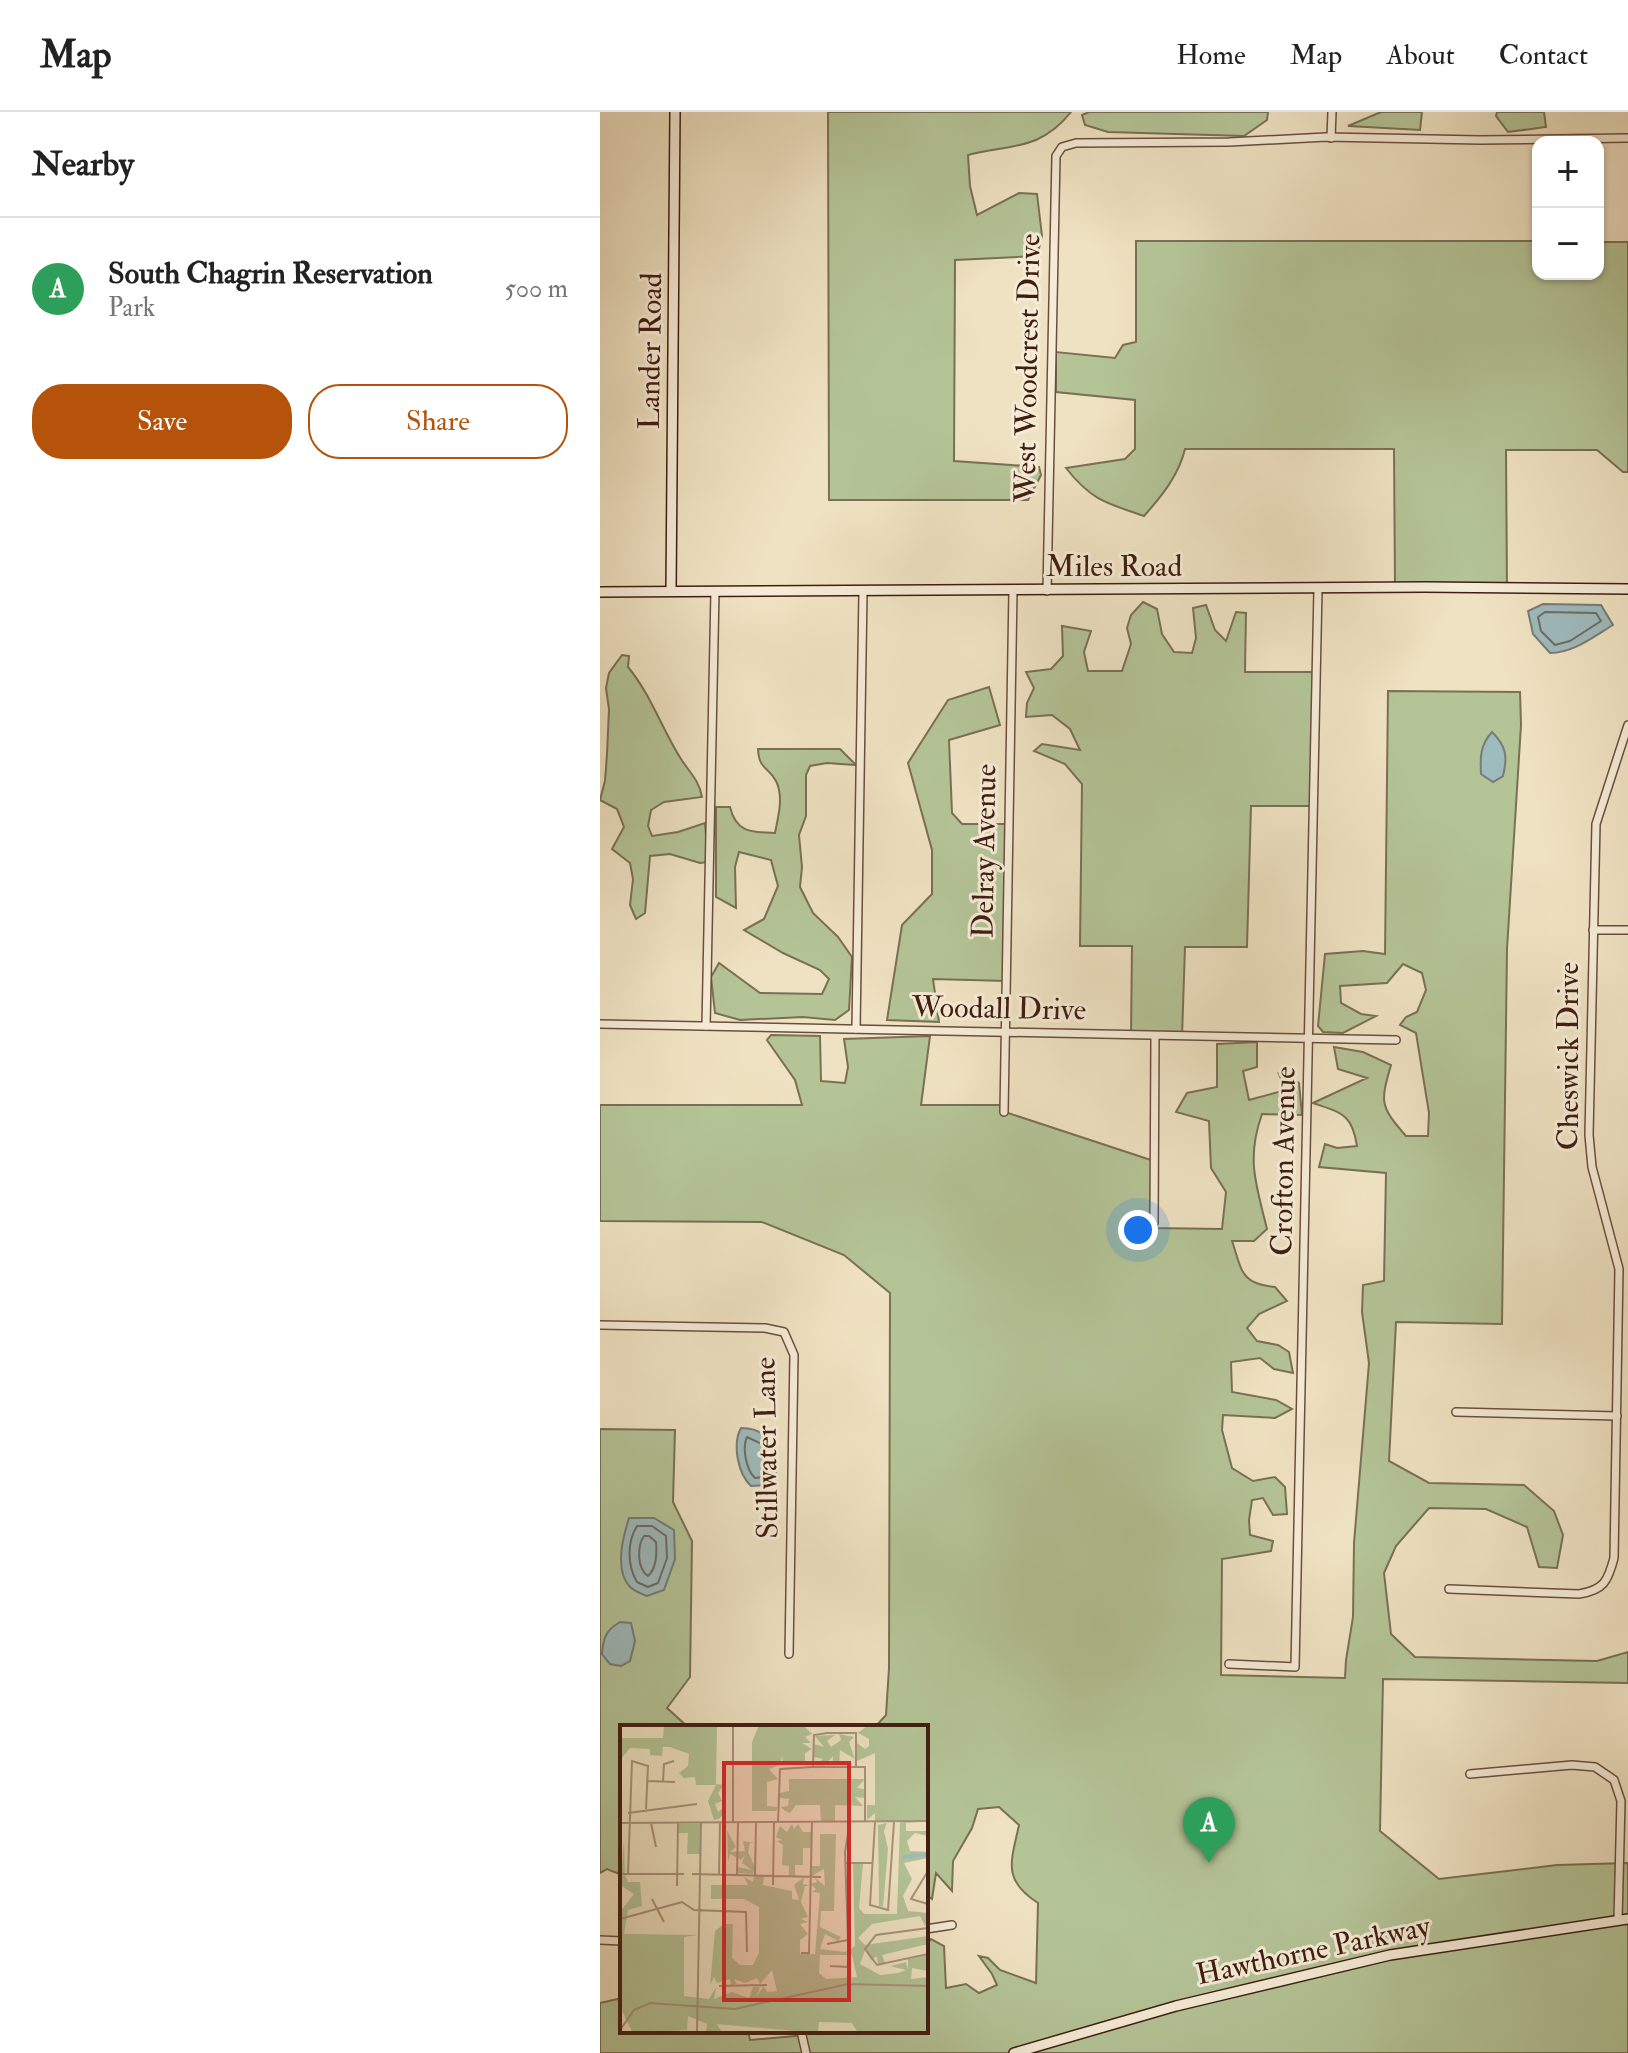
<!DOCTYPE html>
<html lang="en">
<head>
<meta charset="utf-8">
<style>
  body { margin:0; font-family:"IM FELL Double Pica",serif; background:#f2f2f2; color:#222 }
  .controls { position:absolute; right:24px; top:24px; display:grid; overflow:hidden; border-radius:16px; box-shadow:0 2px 6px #0004 }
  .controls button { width:72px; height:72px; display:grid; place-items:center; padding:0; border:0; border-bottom:2px solid #e0e0e0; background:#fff; color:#222; font:40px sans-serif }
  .you { position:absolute; left:538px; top:1118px; width:28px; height:28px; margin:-20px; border:6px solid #fff; border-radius:50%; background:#1a73e8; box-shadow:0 0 0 12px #1a73e833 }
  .badge { display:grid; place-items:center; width:52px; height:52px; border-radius:50%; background:#b45309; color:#fff; font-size:26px; font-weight:700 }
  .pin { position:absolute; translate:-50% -66px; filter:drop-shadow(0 2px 4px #0008) }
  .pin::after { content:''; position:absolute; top:42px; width:28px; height:24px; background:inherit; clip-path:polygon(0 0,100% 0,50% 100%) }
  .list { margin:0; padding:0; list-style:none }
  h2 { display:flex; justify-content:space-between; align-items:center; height:104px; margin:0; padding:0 32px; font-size:34px }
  h2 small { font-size:26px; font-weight:400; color:#767676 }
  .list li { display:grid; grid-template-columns:52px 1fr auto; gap:24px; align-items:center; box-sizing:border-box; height:144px; padding:0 32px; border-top:2px solid #e0e0e0 }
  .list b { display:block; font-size:30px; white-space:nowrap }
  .list p { margin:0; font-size:26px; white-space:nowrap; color:#767676 }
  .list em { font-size:26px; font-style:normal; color:#767676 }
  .actions { display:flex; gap:16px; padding:24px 32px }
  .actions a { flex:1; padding:18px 0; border:2px solid #b45309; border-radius:32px; text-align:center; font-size:28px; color:#b45309 }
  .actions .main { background:#b45309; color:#fff }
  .map { position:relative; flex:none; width:1028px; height:1941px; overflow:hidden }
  header { display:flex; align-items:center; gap:48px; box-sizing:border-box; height:112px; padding:0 40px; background:#fff; border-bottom:2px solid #e0e0e0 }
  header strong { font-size:38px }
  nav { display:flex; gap:44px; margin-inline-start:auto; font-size:28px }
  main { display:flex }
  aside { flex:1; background:#fff }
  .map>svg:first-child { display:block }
</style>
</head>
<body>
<header>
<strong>Map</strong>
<nav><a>Home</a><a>Map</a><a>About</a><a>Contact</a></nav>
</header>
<main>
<aside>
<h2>Nearby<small></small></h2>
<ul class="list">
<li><span class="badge" style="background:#2e9e5b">A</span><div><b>South Chagrin Reservation</b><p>Park</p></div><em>500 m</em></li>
</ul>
<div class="actions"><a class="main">Save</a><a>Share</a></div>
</aside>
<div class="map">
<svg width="1028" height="1941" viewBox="0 0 1028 1941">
  <rect width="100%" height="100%" fill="#efe2c2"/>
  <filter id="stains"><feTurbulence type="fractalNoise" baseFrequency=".0025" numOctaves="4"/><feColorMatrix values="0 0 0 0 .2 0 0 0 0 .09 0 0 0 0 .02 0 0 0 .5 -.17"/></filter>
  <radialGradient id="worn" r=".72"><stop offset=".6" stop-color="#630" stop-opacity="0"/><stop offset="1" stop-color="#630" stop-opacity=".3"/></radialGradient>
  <!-- green -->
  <g fill="#b4c497" stroke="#7a7054" stroke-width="2">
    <path d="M 228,0 L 471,0 C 440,39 411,32 368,43 L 370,74 L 377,103 L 419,81 L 437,82 L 442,124 L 437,144 L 355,148 L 354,349 L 439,355 L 441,363 L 428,388 L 229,388 Z"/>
    <polygon points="489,0 668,0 667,8 644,24 508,20 485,13 482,3"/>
    <polygon points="781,0 822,0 820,18 748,14"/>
    <polygon points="897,0 944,0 946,15 908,20 896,4"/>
    <path d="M 536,129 L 938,129 L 938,162 L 998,162 L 998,130 L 1028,130 L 1028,360 L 1023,360 L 997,338 L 906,338 L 907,477 L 795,476 L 794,337 L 585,337 C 579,363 561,385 544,404 C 506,391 491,388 466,356 L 525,347 L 535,337 L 535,288 L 456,280 L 456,240 L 515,246 L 523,233 L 536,230 Z"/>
    <polygon points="543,490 557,497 562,522 574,540 592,541 596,526 593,496 606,493 615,518 626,529 636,500 646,501 645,560 717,560 714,694 651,694 647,835 585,835 582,925 531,924 532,834 480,834 482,672 465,652 434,639 442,632 480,638 470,617 452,603 426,605 427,591 434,576 426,560 451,557 463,544 462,514 491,519 484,540 488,559 522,559 531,532 527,516 531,503"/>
    <path d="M 22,543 L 29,544 L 28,555 C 51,583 62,617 81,647 C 90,661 99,668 102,685 L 64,690 L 51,698 L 48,714 L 52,724 L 78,720 L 105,711 L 108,750 L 100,751 L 70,742 L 50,744 L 45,801 L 36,807 L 30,793 L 33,767 L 30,751 L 12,737 L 24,715 L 17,697 L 0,688 L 5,669 L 7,642 L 9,597 L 6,576 L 9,561 Z"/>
    <polygon points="389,575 400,613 349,628 352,701 362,712 409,712 406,869 333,867 339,910 287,908 302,813 332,782 332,738 308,651 348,588"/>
    <path d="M 788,579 L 920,580 L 921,613 L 907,837 L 902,1212 L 796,1210 L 789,1349 L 829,1371 L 924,1373 L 954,1399 L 963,1423 L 957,1456 L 939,1455 L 927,1415 L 886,1397 L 829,1396 L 796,1434 L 784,1461 L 791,1522 L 815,1545 L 997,1549 L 1028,1540 L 1028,1571 L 783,1567 L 780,1719 L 839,1767 L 957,1753 L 1028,1751 L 1028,1941 L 0,1941 L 0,1891 L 22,1886 L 22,1919 L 148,1919 L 150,1928 L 206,1923 L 206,1919 L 326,1919 L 326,1833 L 331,1827 L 344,1834 L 346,1876 L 366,1872 L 379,1881 L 397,1873 L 392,1862 L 379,1844 L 388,1846 L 400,1858 L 436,1871 L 438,1791 C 402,1768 411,1750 419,1713 L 399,1695 L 378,1697 L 372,1716 L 353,1749 L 352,1779 L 336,1761 L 332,1787 L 326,1783 L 326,1615 L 275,1615 L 286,1603 L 289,1556 L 290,1181 L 244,1143 L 162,1110 L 0,1109 L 0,993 L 202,993 L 195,968 L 167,928 L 171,923 L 220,924 L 221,969 L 245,971 L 248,955 L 244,927 L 330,924 L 321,993 L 404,993 L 405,1000 L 554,1049 L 554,1116 L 622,1117 L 626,1080 L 611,1056 L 609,1009 L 576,1000 L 587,981 L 617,975 L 617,932 L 657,930 L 657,955 L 643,959 L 649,988 L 686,978 L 679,962 L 699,971 L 702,1003 L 662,1002 C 646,1047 656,1072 667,1117 L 654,1129 L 632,1129 C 642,1158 640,1172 675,1175 L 687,1189 L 659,1202 L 647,1216 L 657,1229 L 678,1233 L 689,1240 L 693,1261 L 674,1257 L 660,1246 L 631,1250 L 632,1280 L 676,1288 L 692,1297 L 675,1306 L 623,1303 L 622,1318 L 632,1356 L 653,1369 L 675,1365 L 685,1375 L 687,1402 L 673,1403 L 663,1386 L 652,1388 L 649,1408 L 650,1423 L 673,1429 L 671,1439 L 622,1447 L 621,1563 L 745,1566 L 746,1548 L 753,1505 L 754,1431 L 769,1251 L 762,1200 L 763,1173 L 784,1169 L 786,1061 L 719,1055 L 725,1032 L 737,1036 L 757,1034 C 752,1001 741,1001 713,991 L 767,966 L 738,957 L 734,935 L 763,940 L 791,953 C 780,991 780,994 806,1024 L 828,1024 L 829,1001 L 816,921 L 800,913 L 806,905 L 817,900 L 826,878 L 822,861 L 803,852 L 787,871 L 740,874 L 741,891 L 761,902 L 776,904 L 743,921 L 723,920 L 718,914 L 725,842 L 763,839 L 785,842 Z"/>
    <path d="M 158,637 L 240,637 L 256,653 L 227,651 L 210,654 L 206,663 L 206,704 L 199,723 L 202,755 L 200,775 L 213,801 L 238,825 L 252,845 L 249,898 L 235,908 L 203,905 L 140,908 L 115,901 L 111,865 L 119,851 L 160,881 L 222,882 L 229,867 L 220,858 L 183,841 L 144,818 L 164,807 L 178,774 L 171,748 L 139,740 L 135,755 L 136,796 L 116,785 L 116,695 L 130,695 C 136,721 152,720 175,721 C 178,705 184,685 176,669 C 168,654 159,658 158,637 Z"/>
    <polygon points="0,1317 75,1318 73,1390 92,1429 90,1565 67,1596 88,1615 22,1615 22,1763 7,1757 0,1761"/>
  </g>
  <!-- water -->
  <g fill="#9ebbbd" stroke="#787c78" stroke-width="2">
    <path d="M 943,492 L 1001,493 L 1013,513 C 993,525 973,541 950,541 L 933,522 L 928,499 Z"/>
    <path d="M 892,620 C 906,634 908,644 903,664 L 893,670 L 881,662 C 880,646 880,633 892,620 Z"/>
    <path d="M 141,1316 C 172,1316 177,1340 176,1366 L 168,1373 L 151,1374 C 138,1362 132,1332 141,1316 Z"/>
    <path d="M 29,1406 L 54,1406 L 74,1418 L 75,1447 L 64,1478 L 47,1484 C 42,1482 34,1479 30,1475 C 14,1458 23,1425 29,1406 Z"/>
    <path d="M 20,1510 L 31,1511 L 35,1529 L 30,1549 L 21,1554 L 10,1552 L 2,1542 C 3,1526 6,1518 20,1510 Z"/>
  </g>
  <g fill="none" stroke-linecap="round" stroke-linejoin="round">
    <!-- shore -->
    <g stroke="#6f6c66" stroke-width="2">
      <polygon points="945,500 996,501 1001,509 970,529 955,533 941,519 938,505"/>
      <path d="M 147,1325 L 164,1333 L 168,1344 L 168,1361 L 165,1365 L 155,1366 C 146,1358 142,1335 147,1325 Z"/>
      <path d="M 37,1414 L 52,1414 L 66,1424 L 67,1446 L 58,1471 L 48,1475 L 37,1470 C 27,1453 27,1430 37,1414 Z"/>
      <path d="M 44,1424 L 49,1424 L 56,1430 C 57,1442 57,1456 48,1464 C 37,1457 37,1434 44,1424 Z"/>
    </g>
    <defs>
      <g id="street">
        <polyline points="731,26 732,0"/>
        <polyline points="447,479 456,44 462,35 476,31 629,30 726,25 880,28 1028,26"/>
        <polyline points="993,818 1028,818"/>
        <polyline points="0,912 796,928"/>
        <polyline points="106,914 115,479"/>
        <polyline points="256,917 263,480"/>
        <polyline points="404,1000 413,479"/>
        <polyline points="554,1111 555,924"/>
        <polyline points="0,1213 165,1216 184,1220 194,1243 189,1542"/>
        <polyline points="856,1300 1017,1304"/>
        <path d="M 849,1477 L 979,1482 C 1004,1478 1008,1469 1014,1446 L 1019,1157 L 992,1055 L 989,1023 L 996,712 L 1028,613"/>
        <polyline points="629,1552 695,1555 718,477"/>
        <polyline points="870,1662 972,1653 995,1655 1014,1668 1021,1689 1018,1808"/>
        <polyline points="326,1817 352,1813"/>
        <polyline points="0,1828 22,1829"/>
        <polyline points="201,1919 206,1941"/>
      </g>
      <g id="secondary">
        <polyline points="71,479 75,0"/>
        <polyline points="0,480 824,475 1028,477"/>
        <polyline points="414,1941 576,1894 790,1843 1028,1807"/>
      </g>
    </defs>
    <!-- street casing -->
    <use href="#street" stroke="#6c4e3c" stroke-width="10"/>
    <!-- secondary casing -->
    <use href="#secondary" stroke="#401d10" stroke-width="12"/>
    <!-- street -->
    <use href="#street" stroke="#f5ecd7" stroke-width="7"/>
    <!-- secondary -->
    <use href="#secondary" stroke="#f5ecd7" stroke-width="9"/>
  </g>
  <g text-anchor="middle" stroke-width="6" stroke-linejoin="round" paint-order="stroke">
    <!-- street labels -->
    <g font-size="30" fill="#401d10" stroke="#f5ecd7">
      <text transform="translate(50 239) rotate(-89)" y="10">Lander Road</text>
      <text transform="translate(427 256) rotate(-89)" y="10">West Woodcrest Drive</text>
      <text x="514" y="464">Miles Road</text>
      <text transform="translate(384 739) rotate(-89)" y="10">Delray Avenue</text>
      <text transform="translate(399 896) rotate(1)" y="10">Woodall Drive</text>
      <text transform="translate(968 944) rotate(-90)" y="10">Cheswick Drive</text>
      <text transform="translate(683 1049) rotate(-89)" y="10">Crofton Avenue</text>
      <text transform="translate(166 1336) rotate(-91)" y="10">Stillwater Lane</text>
      <text transform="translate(713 1838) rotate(-12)" y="10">Hawthorne Parkway</text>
    </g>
  </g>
  <!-- overview -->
  <g transform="translate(20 1613)">
    <rect width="308" height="308" fill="#efe2c2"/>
    <path d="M 44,0 L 97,0 L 96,59 L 104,60 L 98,68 L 102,76 L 95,79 L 98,87 L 105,81 L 105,87 L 99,94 L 94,95 L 88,76 L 96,60 L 76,60 L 75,52 L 64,53 L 59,48 L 68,41 L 69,29 L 50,22 L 43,22 L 42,31 L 30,30 L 30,24 L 10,23 L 0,35 L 0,13 L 43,13 ZM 139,0 L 183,0 L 192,9 L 185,12 L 191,18 L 182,18 L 192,24 L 185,28 L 185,39 L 163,40 L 162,31 L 160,40 L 149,44 L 158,54 L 147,57 L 147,81 L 158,82 L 156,86 L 132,86 L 132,17 ZM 248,0 L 308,0 L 308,96 L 286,98 L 286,106 L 308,106 L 308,111 L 295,108 L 287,116 L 290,126 L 308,127 L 308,133 L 284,138 L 292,154 L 283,171 L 288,186 L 308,188 L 308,195 L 305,201 L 300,191 L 252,199 L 238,213 L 245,220 L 308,211 L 308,219 L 262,230 L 265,238 L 258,239 L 257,231 L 251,235 L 245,225 L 240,239 L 260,250 L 278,248 L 286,245 L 270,241 L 286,237 L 288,245 L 288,234 L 306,230 L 308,246 L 292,243 L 291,254 L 308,252 L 308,308 L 238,308 L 232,298 L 199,297 L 198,308 L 97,299 L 102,308 L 86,308 L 87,299 L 68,291 L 67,305 L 13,308 L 0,282 L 0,187 L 14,169 L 0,160 L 4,116 L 5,149 L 8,157 L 20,157 L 22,181 L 8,185 L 4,209 L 78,210 L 64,212 L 64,271 L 89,274 L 96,262 L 94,274 L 112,267 L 129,273 L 133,262 L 140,262 L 136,272 L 144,261 L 147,267 L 157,266 L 152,245 L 140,259 L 137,253 L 125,258 L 114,254 L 117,259 L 111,260 L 110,254 L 97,258 L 94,252 L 90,260 L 95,206 L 104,199 L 113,199 L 112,233 L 120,240 L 133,240 L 139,228 L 139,182 L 124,174 L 91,174 L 91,160 L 128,160 L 124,152 L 133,157 L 134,151 L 144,151 L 143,160 L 172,166 L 172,174 L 179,175 L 174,160 L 184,152 L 183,159 L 190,161 L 185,161 L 181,177 L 188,192 L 181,194 L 188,197 L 180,199 L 188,209 L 180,215 L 180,229 L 195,229 L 200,168 L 192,167 L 196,164 L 191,159 L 197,157 L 194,152 L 205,161 L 204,144 L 192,151 L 192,141 L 200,141 L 200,109 L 216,109 L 214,186 L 201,186 L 200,202 L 221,212 L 218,216 L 205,209 L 200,224 L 225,227 L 235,221 L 233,138 L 243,139 L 239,183 L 244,189 L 277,189 L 280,97 L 255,96 L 255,88 L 247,95 L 247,80 L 255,80 L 255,28 L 237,36 L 237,18 L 245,24 L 249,21 L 249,14 L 238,8 ZM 200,230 L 232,230 L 237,252 L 206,254 L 199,248 ZM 219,9 L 234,12 L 229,17 L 235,34 L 220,25 L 219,40 L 213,39 L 213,31 L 204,41 L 195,40 L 203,34 L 194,32 L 194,19 L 204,22 L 195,11 L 215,10 L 207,16 L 211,22 L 221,15 ZM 169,54 L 245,54 L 237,63 L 244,64 L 244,73 L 235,72 L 243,81 L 215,80 L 215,97 L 201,96 L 200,80 L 176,80 L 170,88 L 165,86 L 161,82 L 168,81 L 169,74 L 160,73 L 160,68 L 169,66 ZM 267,98 L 264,106 L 268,124 L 263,182 L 259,181 L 258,100 ZM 59,99 L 80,99 L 80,129 L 67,129 L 68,108 L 59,108 ZM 172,99 L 174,104 L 178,99 L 183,107 L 191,107 L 191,123 L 183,123 L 183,140 L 175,140 L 175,151 L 169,151 L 169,141 L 162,140 L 163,120 L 157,116 L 162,115 L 156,112 L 160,101 L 167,107 ZM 107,105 L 116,122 L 110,127 L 125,126 L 123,116 L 135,118 L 130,118 L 128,127 L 135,142 L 133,149 L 118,148 L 118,142 L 132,145 L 122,138 L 125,130 L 121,135 L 110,129 L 108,137 Z" fill="#b4c497" fill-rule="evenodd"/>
    <path fill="none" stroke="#9ebbbd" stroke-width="4" d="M 283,132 L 308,129"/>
    <path fill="none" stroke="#a9937b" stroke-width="2" d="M 0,1 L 31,1M 193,42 L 194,10 L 207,8 L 236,8 L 236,41M 27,56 L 55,57M 43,56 L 44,39 L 54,36M 8,88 L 77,79M 113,97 L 113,0M 158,97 L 160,44 L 192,42 L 245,42 L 245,96M 255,97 L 250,180 L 268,185 L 274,97M 0,98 L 308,96M 31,98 L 36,122M 225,138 L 253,138M 308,146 L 291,174 L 308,179M 0,149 L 64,149M 8,149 L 12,36 L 28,41 L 26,84M 72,149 L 201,152M 99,150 L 100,97M 117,150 L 118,97M 135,150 L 136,97M 153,160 L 154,97M 57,161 L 58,97M 32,174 L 44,197M 0,194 L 62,177 L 74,185 L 126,187 L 127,227M 308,203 L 256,210 L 245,224 L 257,240 L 308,229M 207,219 L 228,215 L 225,127 L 230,97M 181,228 L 189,228 L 192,97M 210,241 L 228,242 L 228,259M 99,261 L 147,260M 0,305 L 14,285 L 30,278 L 115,284 L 228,259 L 308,261M 77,308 L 81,98"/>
    <path fill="#d62828" fill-opacity="0.15" stroke="#d62828" stroke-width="4" d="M 104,38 L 229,38 L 229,275 L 104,275 Z"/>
    <rect width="308" height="308" fill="none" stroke="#401d10" stroke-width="4"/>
  </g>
  <rect width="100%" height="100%" filter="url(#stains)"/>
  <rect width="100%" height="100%" fill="url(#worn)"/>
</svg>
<div class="controls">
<button>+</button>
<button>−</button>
</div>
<div class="you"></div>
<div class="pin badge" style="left:609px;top:1751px;background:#2e9e5b">A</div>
</div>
</main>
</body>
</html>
